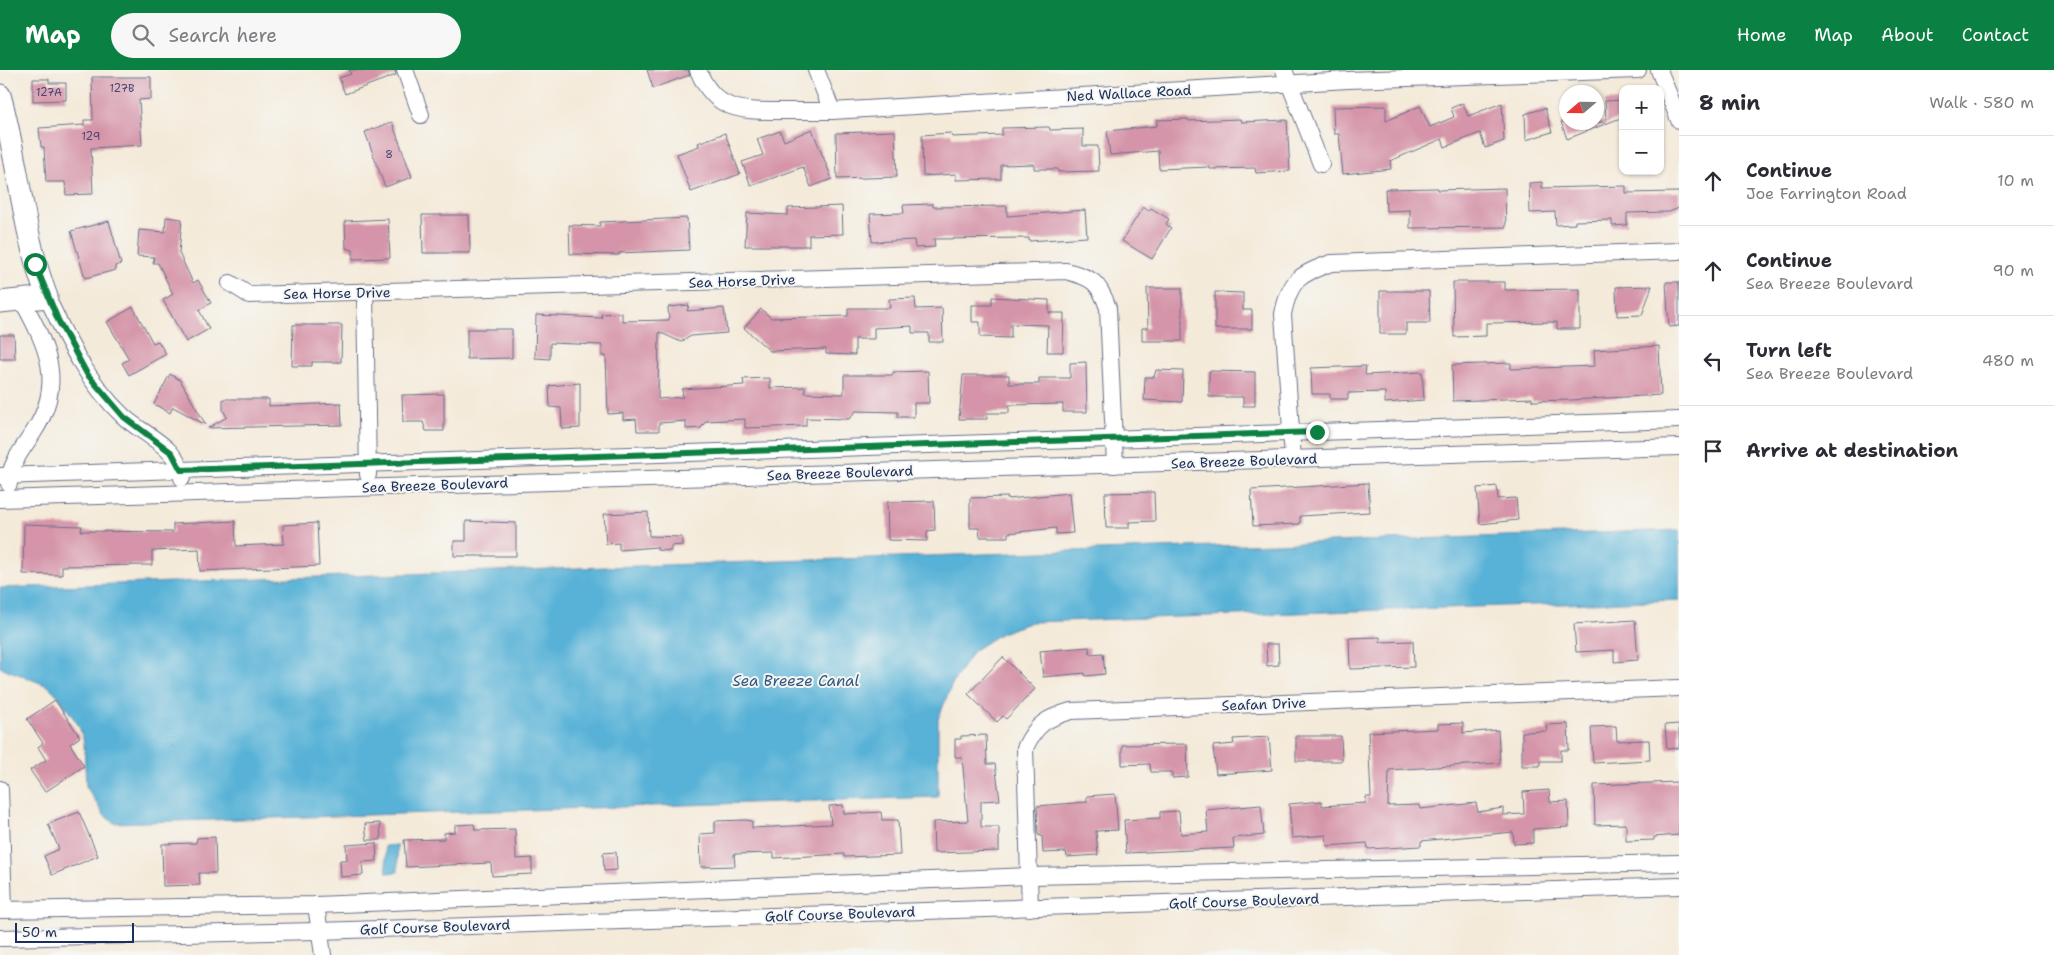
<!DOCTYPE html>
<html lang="en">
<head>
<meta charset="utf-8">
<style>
  body { margin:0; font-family:"Shantell Sans",sans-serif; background:#f7f7f7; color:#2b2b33 }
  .controls { position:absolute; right:15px; top:15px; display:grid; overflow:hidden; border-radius:10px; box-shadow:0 1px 4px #0004 }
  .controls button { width:45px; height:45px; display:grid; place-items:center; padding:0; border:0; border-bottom:1px solid #e1e1e2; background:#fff; color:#2b2b33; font:25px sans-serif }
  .compass { position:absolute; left:1559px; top:15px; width:45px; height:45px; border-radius:50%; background:#fff; box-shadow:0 1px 4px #0004; rotate:250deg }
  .scale { position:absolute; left:15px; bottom:12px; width:119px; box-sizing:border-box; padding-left:5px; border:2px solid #1b2f5e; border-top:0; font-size:14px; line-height:18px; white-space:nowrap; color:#1b2f5e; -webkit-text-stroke:4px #f6f6f2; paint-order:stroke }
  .stop { position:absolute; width:15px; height:15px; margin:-11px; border:4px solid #0b8043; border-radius:50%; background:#fff }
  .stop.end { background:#0b8043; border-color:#fff; box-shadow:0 1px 5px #0008 }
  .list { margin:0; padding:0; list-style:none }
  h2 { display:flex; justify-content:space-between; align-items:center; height:65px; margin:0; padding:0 20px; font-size:21px }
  h2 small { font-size:16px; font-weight:400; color:#7c7c81 }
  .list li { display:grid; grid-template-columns:32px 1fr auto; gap:15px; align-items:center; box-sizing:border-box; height:90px; padding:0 20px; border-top:1px solid #e1e1e2 }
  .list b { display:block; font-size:19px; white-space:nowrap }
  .list p { margin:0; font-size:16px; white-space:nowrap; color:#7c7c81 }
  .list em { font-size:16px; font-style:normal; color:#7c7c81 }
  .icon { flex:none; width:28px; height:28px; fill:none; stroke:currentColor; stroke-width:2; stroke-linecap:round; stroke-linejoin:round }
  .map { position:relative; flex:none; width:1679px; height:885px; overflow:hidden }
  header { display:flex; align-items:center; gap:30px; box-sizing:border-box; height:70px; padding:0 25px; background:#0b8043; color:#fff }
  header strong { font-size:24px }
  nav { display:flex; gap:28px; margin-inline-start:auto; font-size:18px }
  .search { width:350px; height:45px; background:#f7f7f7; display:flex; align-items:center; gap:12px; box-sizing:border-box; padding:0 18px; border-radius:28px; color:#7c7c81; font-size:19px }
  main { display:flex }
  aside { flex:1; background:#fff }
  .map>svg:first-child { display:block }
</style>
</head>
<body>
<header>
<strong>Map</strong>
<div class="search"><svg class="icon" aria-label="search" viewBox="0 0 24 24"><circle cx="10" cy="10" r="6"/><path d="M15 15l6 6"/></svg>Search here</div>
<nav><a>Home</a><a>Map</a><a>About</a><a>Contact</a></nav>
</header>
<main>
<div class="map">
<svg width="1679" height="885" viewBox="0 0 1679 885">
  <rect width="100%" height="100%" fill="#f6f6f2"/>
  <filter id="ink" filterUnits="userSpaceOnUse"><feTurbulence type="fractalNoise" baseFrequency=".02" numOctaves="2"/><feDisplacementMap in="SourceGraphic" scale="10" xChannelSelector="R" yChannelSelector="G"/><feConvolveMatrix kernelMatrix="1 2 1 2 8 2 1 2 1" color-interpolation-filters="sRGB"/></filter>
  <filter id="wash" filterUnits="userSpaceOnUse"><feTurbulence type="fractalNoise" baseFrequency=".0096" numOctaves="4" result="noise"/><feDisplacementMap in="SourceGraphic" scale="20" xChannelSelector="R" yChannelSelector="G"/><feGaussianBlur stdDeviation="1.12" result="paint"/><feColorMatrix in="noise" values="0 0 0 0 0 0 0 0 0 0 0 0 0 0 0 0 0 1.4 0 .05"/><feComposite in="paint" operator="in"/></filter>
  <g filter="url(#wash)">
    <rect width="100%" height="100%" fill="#f4ead9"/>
    <!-- water -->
    <g fill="#59b2d7" stroke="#3a709a">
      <polygon points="1679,460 1679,530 1032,552 1001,563 973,581 952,614 938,649 938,727 114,753 104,745 86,716 84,672 79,656 59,627 48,616 0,597 0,518"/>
      <polygon points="397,775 398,802 387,803 385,776"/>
    </g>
    <g id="blocks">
      <!-- building -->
      <g fill="#d594a9">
        <polygon points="349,0 395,0 396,5 345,24 339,8 351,4"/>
        <polygon points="647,0 688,0 690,5 653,18"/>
        <polygon points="92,7 151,7 151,29 139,30 142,75 91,78 93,124 66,125 65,112 46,112 44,77 41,77 39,58 84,55 84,50 93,50"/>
        <polygon points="33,9 49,9 49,13 66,13 66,30 33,31"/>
        <polygon points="1623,30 1623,47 1567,69 1561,52 1606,52 1605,31"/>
        <polygon points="1463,33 1468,46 1502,33 1504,71 1485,78 1480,63 1445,77 1442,69 1390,91 1391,99 1343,104 1339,64 1334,64 1333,37 1386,36 1386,51 1420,36 1430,57 1454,47 1451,38"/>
        <polygon points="1545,38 1552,62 1526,70 1525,44"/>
        <polygon points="1188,49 1189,51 1240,49 1241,52 1287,50 1290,101 1256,103 1255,98 1210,99 1210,97 1159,99 1158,81 1110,85 1107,61 1157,56 1157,50"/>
        <polygon points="392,52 412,107 385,117 365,62"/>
        <polygon points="1049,57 1050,60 1083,59 1083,76 1098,76 1099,101 1058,102 1058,99 1034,99 1034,94 1001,95 1001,109 956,110 956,104 923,106 922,65 951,63 952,67 1002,65 1002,58"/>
        <polygon points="812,59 832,109 811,117 803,97 751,116 742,92 763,85 757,69 780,61 784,71"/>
        <polygon points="895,61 897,107 837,109 836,63"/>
        <polygon points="725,63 740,104 691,122 677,84 699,76 698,73"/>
        <polygon points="1542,112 1542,118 1626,116 1626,123 1679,122 1679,138 1669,142 1627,143 1627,155 1612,156 1612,150 1575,151 1575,154 1556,155 1555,142 1530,143 1529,113"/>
        <polygon points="1438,118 1438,120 1505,118 1506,157 1410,158 1410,140 1386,141 1385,119"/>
        <polygon points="933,134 933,137 1007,136 1007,146 1085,140 1087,167 1029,171 1029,168 934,169 935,177 915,178 914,170 872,172 870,144 904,143 903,135"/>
        <polygon points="842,136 843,164 809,165 809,176 745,176 747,143 788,145 788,138"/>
        <polygon points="1143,137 1149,141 1151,138 1169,149 1166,154 1171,158 1152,189 1122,171"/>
        <polygon points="422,145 469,145 470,183 423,183"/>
        <polygon points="166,147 182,149 179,183 193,213 198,210 211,233 199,240 209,259 186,272 163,230 173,224 158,193 153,193 154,187 137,186 139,160 165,162"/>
        <polygon points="687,148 689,180 619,183 619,185 570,184 569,155 600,156 600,152"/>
        <polygon points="388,149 390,188 353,189 353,180 346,178 345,151"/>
        <polygon points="109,151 121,194 115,196 116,200 85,208 71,161"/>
        <polygon points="1453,212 1505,212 1505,220 1580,219 1580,259 1557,259 1557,252 1486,253 1486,266 1454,267"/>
        <polygon points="1666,212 1679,212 1679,256 1669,257"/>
        <polygon points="1652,216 1642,245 1617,246 1616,217"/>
        <polygon points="1147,218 1182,218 1182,271 1142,271 1142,258 1148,258"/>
        <polygon points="1380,221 1429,221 1430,253 1406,253 1406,264 1380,264"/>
        <polygon points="1215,222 1243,223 1243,240 1252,240 1252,259 1215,259"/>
        <polygon points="992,227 1049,230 1049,243 1064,243 1063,282 1047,282 1048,255 1011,254 1011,268 980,267 980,252 972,252 972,235 992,235"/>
        <polygon points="915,228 916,239 942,238 943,272 929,272 929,263 912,263 912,256 874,258 874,269 855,269 855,285 826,284 826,279 770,281 744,258 761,239 771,248 848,246 848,238 890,238 889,229"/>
        <polygon points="689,235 687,241 724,238 727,263 691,266 681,272 659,262 658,329 683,327 682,319 744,315 743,309 770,308 770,318 805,317 805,323 844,324 844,305 893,305 893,302 928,301 929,333 914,333 914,347 898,347 898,342 856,341 849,349 806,348 806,356 745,358 745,349 706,351 701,358 686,359 686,351 659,353 659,361 637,361 636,349 623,350 623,343 608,344 606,286 602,286 602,275 550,273 550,289 535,288 536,245 602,248 601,244 622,243 622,251 669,250 668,237"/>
        <polygon points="133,237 153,273 158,271 166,284 129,305 122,293 129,289 107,252"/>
        <polygon points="293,255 342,255 341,292 312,292 312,296 292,296"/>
        <polygon points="467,259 512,259 512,288 467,289"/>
        <polygon points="0,265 14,265 15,289 0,289"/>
        <polygon points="1659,276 1661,325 1571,330 1532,331 1532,328 1453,331 1452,295 1511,293 1511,299 1595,296 1594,280"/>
        <polygon points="1086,292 1087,342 1063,342 1063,334 1009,335 1009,343 987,343 987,349 959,349 963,305 1009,305 1009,314 1039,314 1039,308 1070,308 1070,293"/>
        <polygon points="1366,296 1365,305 1422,302 1424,330 1385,333 1385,322 1348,323 1348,329 1330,329 1330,324 1312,324 1311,298"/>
        <polygon points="1156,300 1183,301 1182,332 1144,330 1145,307 1154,307"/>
        <polygon points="1209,301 1255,302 1255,336 1243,336 1243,327 1209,327"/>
        <polygon points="170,304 180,310 206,355 173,337 170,343 154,334"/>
        <polygon points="580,313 580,358 562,359 561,338 550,337 549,316"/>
        <polygon points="444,324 444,361 426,361 423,352 403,352 402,325"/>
        <polygon points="223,329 269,329 269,336 341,333 342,355 208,358 227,347 223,340"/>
        <polygon points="1368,413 1370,442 1300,446 1300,454 1253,456 1251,420"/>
        <polygon points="1497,416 1498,429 1516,428 1518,450 1480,454 1477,418"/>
        <polygon points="1154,422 1155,451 1129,452 1129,458 1106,458 1105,423"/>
        <polygon points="1069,423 1073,463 1056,464 1056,458 1008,463 1008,467 980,467 979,458 970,458 970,428 1008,427 1008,429"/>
        <polygon points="934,431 935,460 927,461 927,471 888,470 887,432"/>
        <polygon points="648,442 649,466 682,467 682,475 671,476 671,481 657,480 657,477 619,480 619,473 606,474 604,444"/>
        <polygon points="235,451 236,476 284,474 283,455 317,453 319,496 200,501 199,479 152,481 152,495 62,496 62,505 23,504 24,454 82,456 81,461 173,462 173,454"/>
        <polygon points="466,451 516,453 516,486 454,486 454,471 466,471"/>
        <polygon points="1635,550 1638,590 1614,592 1614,580 1576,582 1574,554"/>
        <polygon points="1380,567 1380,572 1413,571 1414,597 1350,599 1349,568"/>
        <polygon points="1266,574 1278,574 1279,595 1267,596"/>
        <polygon points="1089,577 1090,584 1103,583 1105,604 1085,606 1085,603 1043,607 1040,581"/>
        <polygon points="1003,587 1035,619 1006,649 1003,646 997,652 968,624"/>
        <polygon points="55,630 80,667 70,674 84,696 45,722 30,700 46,690 38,677 43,673 27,649"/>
        <polygon points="1463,653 1463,663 1498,660 1500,693 1389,700 1388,736 1419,735 1420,739 1476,733 1478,742 1503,738 1503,745 1524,744 1523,722 1549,720 1550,732 1568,731 1569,757 1533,759 1533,773 1514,774 1513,762 1421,771 1421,776 1387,778 1368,779 1367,773 1327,776 1326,765 1292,768 1289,734 1322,731 1322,736 1366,733 1366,727 1371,727 1368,662 1438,659 1438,654"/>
        <polygon points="1568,654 1569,680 1561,680 1561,691 1540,691 1540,696 1522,696 1522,662 1547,661 1546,655"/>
        <polygon points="1679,654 1679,678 1667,679 1665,655"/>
        <polygon points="1616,656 1617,671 1649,670 1650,690 1593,693 1591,657"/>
        <polygon points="986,665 987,694 995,694 1000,730 981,731 981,757 999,757 999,781 934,783 933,752 968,751 962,687 955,687 955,669 961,669 961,666"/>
        <polygon points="1296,666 1341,666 1342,691 1296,691"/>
        <polygon points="1269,667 1272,700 1216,704 1213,676 1234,674 1233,669"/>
        <polygon points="1187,674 1188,707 1172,708 1172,702 1151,702 1150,694 1122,695 1122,675"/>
        <polygon points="1679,712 1679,765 1654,767 1654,770 1626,771 1626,754 1595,755 1594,715"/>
        <polygon points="1115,724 1118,760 1096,761 1098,785 1067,787 1066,782 1043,783 1042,766 1038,765 1037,736 1087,732 1087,726"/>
        <polygon points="843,735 844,744 881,742 882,750 898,750 900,785 844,787 844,784 774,788 774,783 734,784 735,796 701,797 700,764 715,763 715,751 746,750 752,751 752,758 831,754 829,736"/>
        <polygon points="1261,735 1264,765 1233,768 1234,778 1126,783 1124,750 1160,748 1160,742 1179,741 1181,764 1208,762 1206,740"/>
        <polygon points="79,742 98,786 52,805 44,786 59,779 48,754"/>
        <polygon points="380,753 381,770 367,770 365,754"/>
        <polygon points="474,754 475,760 515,759 516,789 532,788 532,804 492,806 491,793 406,797 404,770 444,769 444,763 455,762 455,755"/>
        <polygon points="215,767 216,803 199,803 200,815 163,816 162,774 196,773 197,768"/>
        <polygon points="376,773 377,791 362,792 363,805 341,807 340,790 347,790 346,775"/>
        <polygon points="616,782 617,800 604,801 603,783"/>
      </g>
    </g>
  </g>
  <g filter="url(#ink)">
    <use href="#blocks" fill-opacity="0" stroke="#677089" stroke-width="1"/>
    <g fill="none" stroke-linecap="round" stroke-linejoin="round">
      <defs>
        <g id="minor">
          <polyline points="405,0 421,45"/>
          <path d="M 698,0 C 714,40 739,41 777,41 C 796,41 814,41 832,41 L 1348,10 L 1638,0"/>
          <polyline points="816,0 832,41"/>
          <polyline points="1284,0 1321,94"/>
          <polyline points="1659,0 1679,50"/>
          <path d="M 230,213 L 249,225 L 1066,201 C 1093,208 1099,212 1108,238 L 1115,395"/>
          <polyline points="365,223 368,405"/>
          <path d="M 47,227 C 67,270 88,313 123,346 C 144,366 179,376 182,408"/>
          <path d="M 1293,389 L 1283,244 C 1290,209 1299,205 1331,193 L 1679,181"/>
          <polyline points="0,406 1679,350"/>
          <path d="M 9,414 C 9,395 23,378 33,363 C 66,313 47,276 22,230"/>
          <polyline points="0,429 1679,377"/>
          <polyline points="0,719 4,839"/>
          <polyline points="316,835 323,885"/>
          <path d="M 1030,838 L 1025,678 C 1036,654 1047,648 1071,641 L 1679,618"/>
          <polyline points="0,840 316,835 1030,806 1679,793"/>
          <polyline points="0,868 318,861 1679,816"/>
        </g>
        <path id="major" d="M 0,25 C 19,92 22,161 47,227 L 0,232"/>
      </defs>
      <!-- minor casing -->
      <use href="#minor" stroke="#677089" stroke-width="18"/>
      <!-- major casing -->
      <use href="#major" stroke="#677089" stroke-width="23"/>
      <!-- minor -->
      <use href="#minor" stroke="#fff" stroke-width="16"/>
      <!-- major -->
      <use href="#major" stroke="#fff" stroke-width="21"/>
    </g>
  </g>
  <g fill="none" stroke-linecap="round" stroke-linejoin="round" filter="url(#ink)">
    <!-- route -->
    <polyline stroke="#0b8043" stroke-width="6" points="35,194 58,250 87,304 124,347 172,383 181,400 1317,362"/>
  </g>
  <g text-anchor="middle" stroke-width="4" stroke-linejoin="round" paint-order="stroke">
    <!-- number labels -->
    <g font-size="11" fill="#4a4871">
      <text x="122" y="22">127B</text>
      <text x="49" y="26">127A</text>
      <text x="91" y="70">129</text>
      <text x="389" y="88">8</text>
    </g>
    <!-- street labels -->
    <g font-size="14" fill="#1b2f5e" stroke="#f6f6f2">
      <text transform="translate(1129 23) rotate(-3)" y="5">Ned Wallace Road</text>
      <text transform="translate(742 211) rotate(-2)" y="5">Sea Horse Drive</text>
      <text transform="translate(337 223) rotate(-1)" y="5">Sea Horse Drive</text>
      <text transform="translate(1244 391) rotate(-2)" y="5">Sea Breeze Boulevard</text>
      <text transform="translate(840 403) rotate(-2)" y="5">Sea Breeze Boulevard</text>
      <text transform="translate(435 415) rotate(-2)" y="5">Sea Breeze Boulevard</text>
      <text transform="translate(1264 634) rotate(-2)" y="5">Seafan Drive</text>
      <text transform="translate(1244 831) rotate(-2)" y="5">Golf Course Boulevard</text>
      <text transform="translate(840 844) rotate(-2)" y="5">Golf Course Boulevard</text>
      <text transform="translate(435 857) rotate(-2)" y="5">Golf Course Boulevard</text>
    </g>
    <!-- water labels -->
    <g font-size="15" font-style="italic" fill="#2e5682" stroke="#f6f6f2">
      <text x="796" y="616">Sea Breeze Canal</text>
    </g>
  </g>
</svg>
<div class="controls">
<button>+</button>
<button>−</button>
</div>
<svg class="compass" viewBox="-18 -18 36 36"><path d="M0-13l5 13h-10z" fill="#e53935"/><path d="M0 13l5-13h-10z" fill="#7c7c81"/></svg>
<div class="scale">50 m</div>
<div class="stop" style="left:35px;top:194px"></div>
<div class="stop end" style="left:1317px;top:362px"></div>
</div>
<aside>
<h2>8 min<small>Walk · 580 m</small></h2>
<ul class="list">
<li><svg class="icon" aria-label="ahead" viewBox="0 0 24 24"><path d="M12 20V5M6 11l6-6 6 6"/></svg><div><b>Continue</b><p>Joe Farrington Road</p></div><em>10 m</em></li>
<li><svg class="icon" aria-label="ahead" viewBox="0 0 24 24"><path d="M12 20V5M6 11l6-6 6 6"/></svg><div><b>Continue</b><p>Sea Breeze Boulevard</p></div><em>90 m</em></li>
<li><svg class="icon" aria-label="left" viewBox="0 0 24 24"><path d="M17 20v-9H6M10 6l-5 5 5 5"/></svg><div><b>Turn left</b><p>Sea Breeze Boulevard</p></div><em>480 m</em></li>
<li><svg class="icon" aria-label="arrive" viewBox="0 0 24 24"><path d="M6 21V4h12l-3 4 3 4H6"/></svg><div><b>Arrive at destination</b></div></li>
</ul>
</aside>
</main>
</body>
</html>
